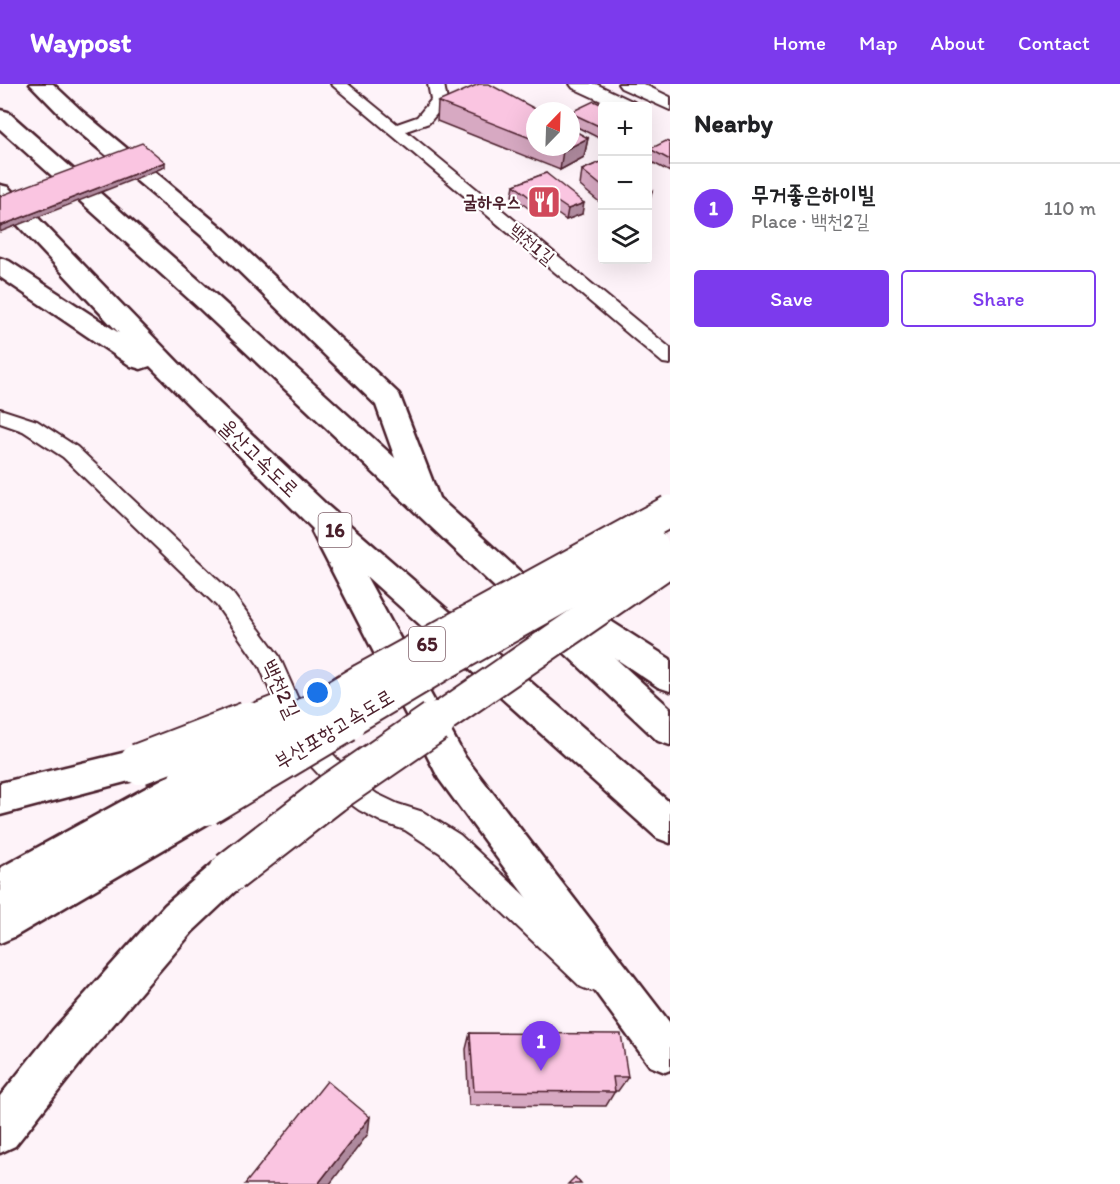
<!DOCTYPE html>
<html lang="en">
<head>
<meta charset="utf-8">
<style>
  body { margin:0; font-family:Itim,"Poor Story",sans-serif; background:#f6f6f6; color:#202124 }
  .controls { position:absolute; right:18px; top:18px; display:grid; overflow:hidden; border-radius:6px; box-shadow:0 6px 24px #0002 }
  .controls button { width:54px; height:54px; display:grid; place-items:center; padding:0; border:0; border-bottom:2px solid #e0e0e0; background:#fff; color:#202124; font:30px sans-serif }
  .compass { position:absolute; left:526px; top:18px; width:54px; height:54px; border-radius:50%; background:#fff; box-shadow:0 6px 24px #0002; rotate:23deg }
  .you { position:absolute; left:318px; top:609px; width:21px; height:21px; margin:-15px; border:4px solid #fff; border-radius:50%; background:#1a73e8; box-shadow:0 0 0 9px #1a73e833 }
  .badge { display:grid; place-items:center; width:39px; height:39px; border-radius:50%; background:#7c3aed; color:#fff; font-size:20px; font-weight:700 }
  .pin { position:absolute; translate:-50% -50px; filter:drop-shadow(0 2px 3px #0008) }
  .pin::after { content:''; position:absolute; top:32px; width:21px; height:18px; background:inherit; clip-path:polygon(0 0,100% 0,50% 100%) }
  .list { margin:0; padding:0; list-style:none }
  h2 { display:flex; justify-content:space-between; align-items:center; height:78px; margin:0; padding:0 24px; font-size:26px }
  h2 small { font-size:20px; font-weight:400; color:#757577 }
  .list li { display:grid; grid-template-columns:39px 1fr auto; gap:18px; align-items:center; box-sizing:border-box; height:90px; padding:0 24px; border-top:2px solid #e0e0e0 }
  .list b { display:block; font-size:22px; white-space:nowrap }
  .list p { margin:0; font-size:20px; white-space:nowrap; color:#757577 }
  .list em { font-size:20px; font-style:normal; color:#757577 }
  .actions { display:flex; gap:12px; padding:18px 24px }
  .actions a { flex:1; padding:14px 0; border:2px solid #7c3aed; border-radius:6px; text-align:center; font-size:21px; color:#7c3aed }
  .actions .main { background:#7c3aed; color:#fff }
  .icon { flex:none; width:33px; height:33px; fill:none; stroke:currentColor; stroke-width:2; stroke-linecap:round; stroke-linejoin:round }
  .map { position:relative; flex:none; width:670px; height:1100px; overflow:hidden }
  header { display:flex; align-items:center; gap:36px; box-sizing:border-box; height:84px; padding:0 30px; background:#7c3aed; color:#fff }
  header strong { font-size:28px }
  nav { display:flex; gap:33px; margin-inline-start:auto; font-size:21px }
  main { display:flex }
  aside { flex:1; background:#fff }
  .map>svg:first-child { display:block }
</style>
</head>
<body>
<header>
<strong>Waypost</strong>
<nav><a>Home</a><a>Map</a><a>About</a><a>Contact</a></nav>
</header>
<main>
<div class="map">
<svg width="670" height="1100" viewBox="0 0 670 1100">
  <rect width="100%" height="100%" fill="#fef3f9"/>
  <filter id="ink" filterUnits="userSpaceOnUse"><feTurbulence type="fractalNoise" baseFrequency=".0167" numOctaves="2"/><feDisplacementMap in="SourceGraphic" scale="12" xChannelSelector="R" yChannelSelector="G"/><feConvolveMatrix kernelMatrix="1 2 1 2 8 2 1 2 1" color-interpolation-filters="sRGB"/></filter>
  <g filter="url(#ink)">
    <g fill="none" stroke-linecap="round" stroke-linejoin="round">
      <defs>
        <g id="minor">
          <polygon points="331,0 348,0 397,40 417,33 431,16 428,0 444,0 447,17 445,20 429,39 406,47 670,264 670,280 663,279"/>
          <polygon points="0,325 37,337 77,363 233,510 279,572 305,631 329,666 355,694 377,710 398,720 423,728 460,751 601,883 606,893 601,903 591,907 581,903 440,769 405,746 382,738 359,726 337,710 311,682 286,645 260,583 217,522 63,373 23,347 0,339"/>
        </g>
        <g id="major">
          <polygon points="570,0 596,0 634,18 637,22 612,22 573,4"/>
          <polygon points="618,0 643,0 670,13 670,26 621,4"/>
        </g>
        <g id="highway">
          <polygon points="30,0 53,0 83,28 226,147 399,310 439,414 547,512 559,507 570,511 670,575 670,607 658,603 615,574 670,624 670,661 658,657 199,224 0,45 0,26 8,28 217,212 395,374 376,321 208,157 67,38"/>
          <polygon points="0,101 8,103 202,303 329,423 670,719 670,759 657,754 366,492 465,673 670,939 670,986 665,988 650,982 439,695 312,448 313,445 150,282 141,285 131,282 0,193 0,174 9,177 119,249 0,122"/>
          <polygon points="139,665 152,669 157,680 152,691 0,731 0,699"/>
          <polygon points="188,683 201,688 206,699 203,706 206,705 219,709 224,721 219,733 14,853 0,859 0,784 175,688"/>
          <polygon points="230,770 243,776 249,788 243,800 193,847 83,976 15,1062 0,1069 0,1012 53,946 165,821 217,776"/>
        </g>
      </defs>
      <!-- minor casing -->
      <use href="#minor" stroke="#4a1f2b" stroke-width="4"/>
      <!-- major casing -->
      <use href="#major" stroke="#4a1f2b" stroke-width="4"/>
      <!-- highway casing -->
      <use href="#highway" stroke="#4a1f2b" stroke-width="5"/>
      <!-- minor -->
      <use href="#minor" fill="#fff" fill-rule="evenodd"/>
      <!-- major -->
      <use href="#major" fill="#fff" fill-rule="evenodd"/>
      <!-- highway -->
      <use href="#highway" fill="#fff" fill-rule="evenodd"/>
      <defs>
        <g id="highway-bridge-far1">
          <polyline points="244,640 280,626"/>
          <polyline points="288,640 363,595 670,427"/>
          <polyline points="343,640 445,579 653,462"/>
          <polyline points="432,640 670,476"/>
        </g>
        <g id="highway-bridge">
          <polyline points="139,680 248,638"/>
          <polyline points="188,699 290,638"/>
          <polyline points="206,721 345,638"/>
          <polyline points="230,788 332,709 435,638"/>
        </g>
      </defs>
      <!-- highway-bridge-far1 casing -->
      <use href="#highway-bridge-far1" stroke="#4a1f2b" stroke-width="35" stroke-linecap="butt"/>
      <!-- highway-bridge casing -->
      <use href="#highway-bridge" stroke="#4a1f2b" stroke-width="44" stroke-linecap="butt"/>
      <!-- highway-bridge-far1 -->
      <use href="#highway-bridge-far1" stroke="#fff" stroke-width="31"/>
      <!-- highway-bridge -->
      <use href="#highway-bridge" stroke="#fff" stroke-width="40"/>
    </g>
    <!-- wall -->
    <g fill="#d7a9c2" stroke="#4a1f2b" stroke-width="1.5">
      <polygon points="438,18 535,27 535,63 571,63 588,54 584,73 560,86 437,37"/>
      <polygon points="603,22 603,56 571,40 571,28"/>
      <polygon points="670,59 670,88 648,76 650,65"/>
      <polygon points="603,77 603,121 580,102 582,86"/>
      <polygon points="546,89 582,130 566,136 549,124 535,129 512,112 514,101"/>
      <polygon points="470,949 628,993 618,1007 615,1007 606,1022 469,1021 466,965"/>
    </g>
    <!-- shaded-wall -->
    <g fill="#af8a9e" stroke="#4a1f2b" stroke-width="1.5">
      <polygon points="588,54 584,73 560,86 563,67"/>
      <polygon points="165,78 165,83 0,148 0,142"/>
      <polygon points="652,108 648,123 648,124 648,112"/>
      <polygon points="550,113 549,124 535,129 537,119"/>
      <polygon points="584,119 582,130 566,136 568,125"/>
      <polygon points="370,1033 368,1050 330,1100 318,1100"/>
    </g>
    <!-- building -->
    <g fill="#fac5e1" stroke="#4a1f2b" stroke-width="1.5">
      <polygon points="479,0 489,0 539,27 535,27 535,56 438,18"/>
      <polygon points="594,17 605,22 603,22 603,44 571,29 571,28"/>
      <polygon points="571,45 588,54 571,63"/>
      <polygon points="666,57 670,59 670,76 650,65"/>
      <polygon points="142,59 165,78 0,142 0,112"/>
      <polygon points="553,63 570,63 563,67"/>
      <polygon points="603,77 603,103 582,86"/>
      <polygon points="546,89 584,119 568,125 550,113 537,119 514,101"/>
      <polygon points="648,103 652,108 648,112"/>
      <polygon points="470,949 621,950 628,993 613,993 615,1008 474,1007"/>
      <polygon points="327,997 370,1033 318,1100 245,1100"/>
      <polygon points="575,1093 581,1100 568,1100"/>
    </g>
  </g>
  <!-- icons -->
  <defs>
    <symbol id="restaurant-square" viewBox="-11 -11 22 22"><rect x="-9" y="-9" width="18" height="18" rx="4" fill="#d1495b" stroke="#fff"/><path d="M-5-6h1v4h1v-4h1v4h1v-4h1v5L-1.5 .5V6h-2V.5L-5-1ZM5-6V6H3V1.5H1.5Q1.5-4 5-6Z" fill="#fff"/></symbol>
  </defs>
  <g fill-rule="evenodd">
    <use href="#restaurant-square" x="525" y="99" width="38" height="38"/>
  </g>
  <g text-anchor="middle" stroke-width="4.5" stroke-linejoin="round" paint-order="stroke">
    <!-- far-poi labels -->
    <g font-size="18" font-weight="bold" fill="#4a1f2b" stroke="#fff" text-anchor="end">
      <text x="521" y="124">굴하우스</text>
    </g>
    <!-- far-street labels -->
    <g font-size="18" fill="#4a1f2b" stroke="#fff">
      <text transform="translate(532 160) rotate(40)" y="6">백천1길</text>
    </g>
    <!-- shield labels -->
    <g fill="#fff" stroke="#80626b" stroke-width="1.5">
      <rect x="318.5" y="429" width="33" height="34" rx="4.5"/>
      <rect x="409" y="543" width="36" height="34" rx="4.5"/>
    </g>
    <g font-size="20" font-weight="bold" fill="#4a1f2b">
      <text x="335" y="453">16</text>
      <text x="427" y="567">65</text>
    </g>
    <!-- street labels -->
    <g font-size="21" fill="#4a1f2b" stroke="#fff">
      <text transform="translate(259 374) rotate(44)" y="7">울산고속도로</text>
      <text transform="translate(281 605) rotate(65)" y="7">백천2길</text>
      <text transform="translate(334 645) rotate(-31)" y="7">부산포항고속도로</text>
    </g>
  </g>
</svg>
<div class="controls">
<button>+</button>
<button>−</button>
<button><svg class="icon" aria-label="layers" viewBox="0 0 24 24"><path d="M12 4l9 5-9 5-9-5zM3 14l9 5 9-5"/></svg></button>
</div>
<svg class="compass" viewBox="-18 -18 36 36"><path d="M0-13l5 13h-10z" fill="#e53935"/><path d="M0 13l5-13h-10z" fill="#757577"/></svg>
<div class="you"></div>
<div class="pin badge" style="left:541px;top:987px">1</div>
</div>
<aside>
<h2>Nearby<small></small></h2>
<ul class="list">
<li><span class="badge">1</span><div><b>무거좋은하이빌</b><p>Place · 백천2길</p></div><em>110 m</em></li>
</ul>
<div class="actions"><a class="main">Save</a><a>Share</a></div>
</aside>
</main>
</body>
</html>
